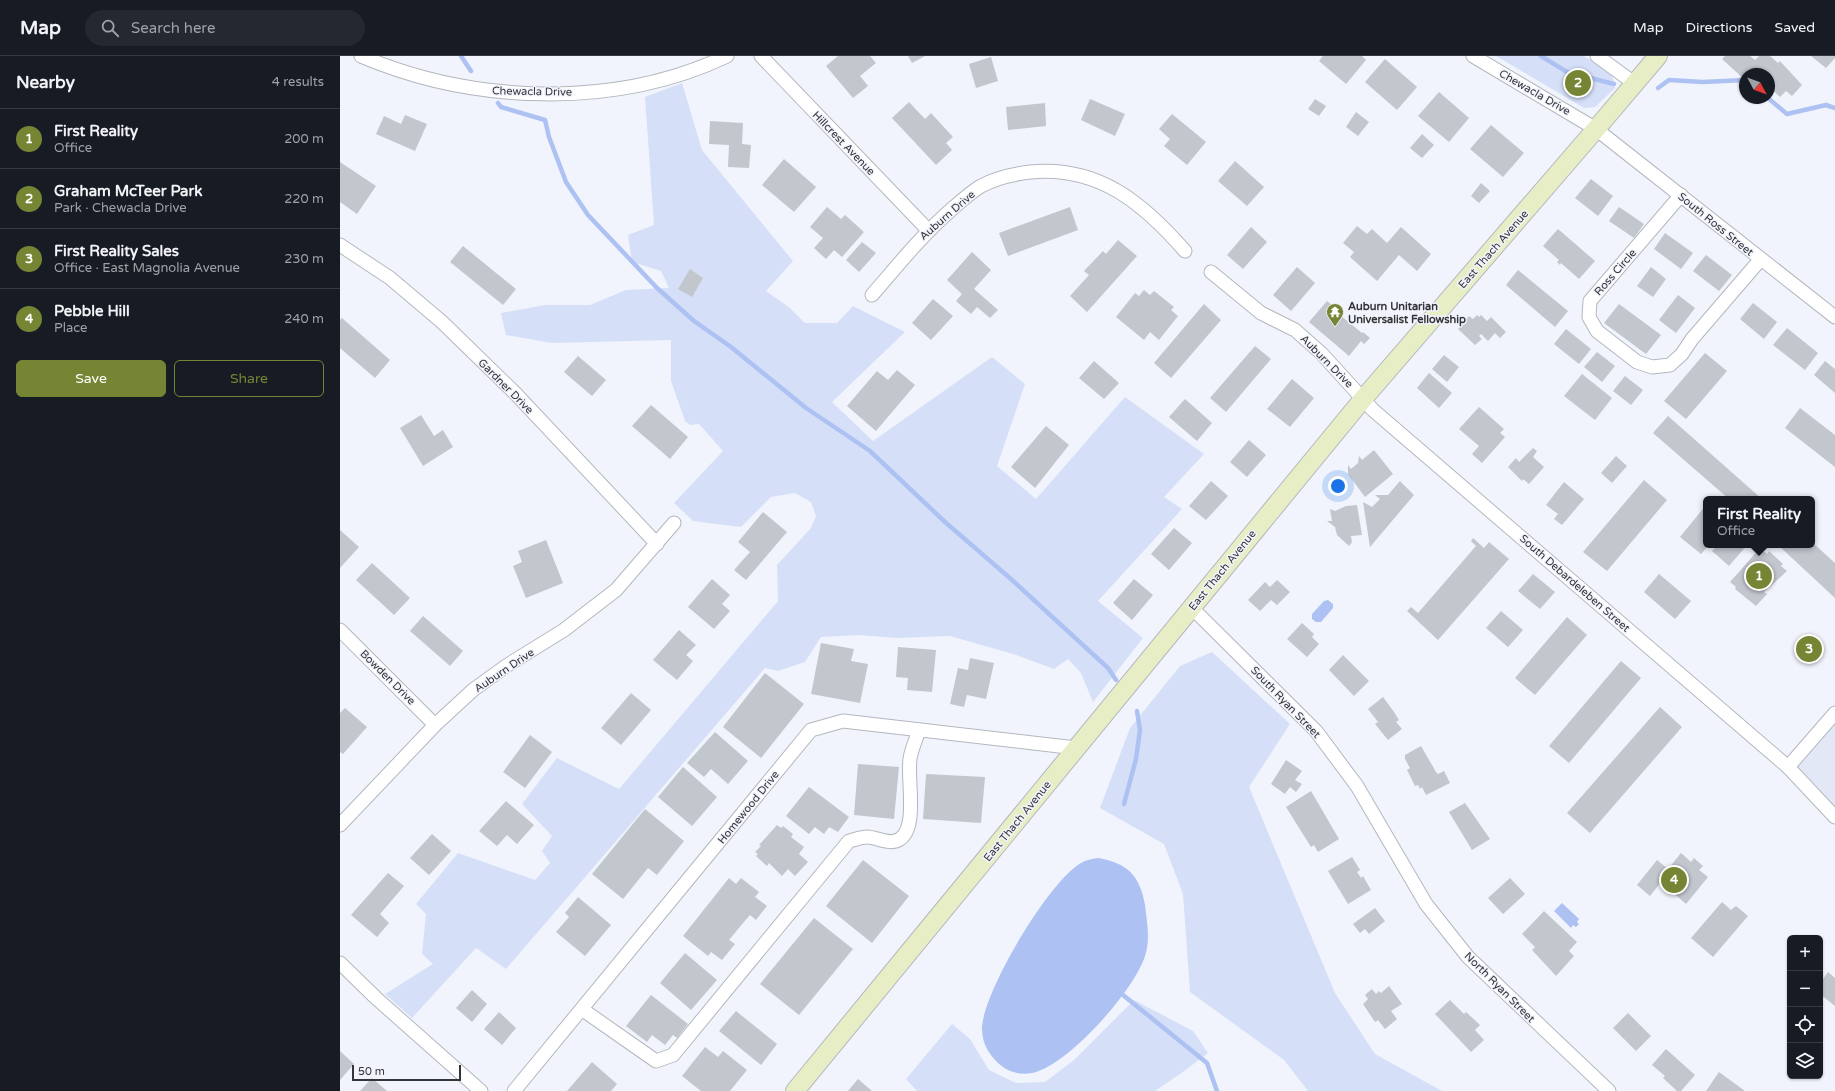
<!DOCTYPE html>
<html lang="en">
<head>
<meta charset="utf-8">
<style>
  body { margin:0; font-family:"Varela Round",sans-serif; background:#242831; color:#f1f3f6 }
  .controls { position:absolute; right:12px; bottom:12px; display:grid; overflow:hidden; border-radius:6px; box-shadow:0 1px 3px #0004 }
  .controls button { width:36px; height:36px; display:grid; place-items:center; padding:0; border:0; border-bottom:1px solid #363941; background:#171b24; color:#f1f3f6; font:20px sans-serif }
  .compass { position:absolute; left:1399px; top:12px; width:36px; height:36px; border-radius:50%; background:#171b24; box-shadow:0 1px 3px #0004; rotate:131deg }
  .scale { position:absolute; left:12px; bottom:10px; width:109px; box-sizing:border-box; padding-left:4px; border:2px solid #343538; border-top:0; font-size:11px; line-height:14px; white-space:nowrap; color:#343538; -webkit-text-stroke:3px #f1f4fc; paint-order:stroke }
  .you { position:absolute; left:998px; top:430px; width:14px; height:14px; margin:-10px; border:3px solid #fff; border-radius:50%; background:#1a73e8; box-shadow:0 0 0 6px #1a73e833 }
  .badge { display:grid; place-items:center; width:26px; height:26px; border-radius:50%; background:#758534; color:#fff; font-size:13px; font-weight:700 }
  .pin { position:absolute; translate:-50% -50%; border:2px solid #fff; box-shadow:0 1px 4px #0006 }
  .popup { position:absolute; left:1363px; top:440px; width:112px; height:52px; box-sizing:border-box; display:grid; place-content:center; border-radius:6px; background:#171b24; filter:drop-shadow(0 1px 3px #0005); font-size:13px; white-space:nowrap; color:#9ea1a6 }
  .popup b { font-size:15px; color:#f1f3f6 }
  .popup::after { content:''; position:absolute; left:50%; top:100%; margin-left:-8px; border:8px solid transparent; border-top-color:#171b24 }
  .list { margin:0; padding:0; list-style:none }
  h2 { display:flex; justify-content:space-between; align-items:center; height:52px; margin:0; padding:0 16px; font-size:17px }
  h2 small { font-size:13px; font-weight:400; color:#9ea1a6 }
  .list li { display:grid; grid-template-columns:26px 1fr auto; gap:12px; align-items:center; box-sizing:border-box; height:60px; padding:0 16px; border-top:1px solid #363941 }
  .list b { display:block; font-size:15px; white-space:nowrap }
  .list p { margin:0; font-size:13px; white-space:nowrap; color:#9ea1a6 }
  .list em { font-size:13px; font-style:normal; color:#9ea1a6 }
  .actions { display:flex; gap:8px; padding:12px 16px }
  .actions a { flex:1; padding:9px 0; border:1px solid #758534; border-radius:6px; text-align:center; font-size:14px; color:#758534 }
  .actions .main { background:#758534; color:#fff }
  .icon { flex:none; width:22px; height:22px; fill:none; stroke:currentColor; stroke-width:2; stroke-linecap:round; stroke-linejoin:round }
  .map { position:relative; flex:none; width:1495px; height:1035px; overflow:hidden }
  header { display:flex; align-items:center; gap:24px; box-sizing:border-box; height:56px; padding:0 20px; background:#171b24; border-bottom:1px solid #363941 }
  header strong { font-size:19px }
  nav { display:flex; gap:22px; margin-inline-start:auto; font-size:14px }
  .search { width:280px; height:36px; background:#242831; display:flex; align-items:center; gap:10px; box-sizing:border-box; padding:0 14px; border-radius:22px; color:#9ea1a6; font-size:15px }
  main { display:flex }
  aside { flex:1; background:#171b24 }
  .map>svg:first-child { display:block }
</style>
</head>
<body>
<header>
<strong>Map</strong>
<div class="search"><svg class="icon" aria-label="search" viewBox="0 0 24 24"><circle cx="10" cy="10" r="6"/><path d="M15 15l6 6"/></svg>Search here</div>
<nav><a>Map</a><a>Directions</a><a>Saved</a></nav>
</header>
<main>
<aside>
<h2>Nearby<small>4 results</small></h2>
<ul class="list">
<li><span class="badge">1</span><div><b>First Reality</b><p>Office</p></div><em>200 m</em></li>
<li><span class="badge">2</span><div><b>Graham McTeer Park</b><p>Park · Chewacla Drive</p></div><em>220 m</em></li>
<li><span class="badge">3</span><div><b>First Reality Sales</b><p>Office · East Magnolia Avenue</p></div><em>230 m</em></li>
<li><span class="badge">4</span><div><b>Pebble Hill</b><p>Place</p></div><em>240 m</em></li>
</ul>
<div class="actions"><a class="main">Save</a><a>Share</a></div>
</aside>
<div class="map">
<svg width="1495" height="1035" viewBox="0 0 1495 1035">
  <rect width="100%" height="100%" fill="#f1f4fc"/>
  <!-- built -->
  <polygon fill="#e2e8f6" points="1495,661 1495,756 1448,711"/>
  <!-- green -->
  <g fill="#d5e0f8">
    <polygon points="1156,0 1244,0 1272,18 1275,32 1255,51 1244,52"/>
    <polygon points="342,27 362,94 453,205 426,235 450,252 465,267 497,267 513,250 565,276 492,346 533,385 652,301 685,328 657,410 696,443 785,341 864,398 824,441 842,453 758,545 803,582 753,646 741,617 728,603 714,613 673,598 610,580 556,582 518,579 481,581 465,606 438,615 425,612 166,913 136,892 72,962 45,938 93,908 82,898 86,858 76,848 118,797 195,824 210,807 202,795 212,780 182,748 217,702 279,733 438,545 437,509 471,472 476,460 471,446 455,437 431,441 401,471 353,465 334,447 383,395 359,368 350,369 345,365 331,325 331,284 212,287 166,279 161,257 205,249 250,249 286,234 329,232 321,215 292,206 288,179 314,169 305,41"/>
    <polygon points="872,596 950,668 909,731 995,937 1035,998 1102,1035 968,1035 944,1004 850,936 843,838 824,788 760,752 790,672 840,610"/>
    <polygon points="794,944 853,975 868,997 843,1016 815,1035 577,1035 566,1023 612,968 630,983 649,1014 676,1027 705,1026 734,1004"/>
  </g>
  <!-- water -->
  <g fill="#adc2f2">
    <polygon points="988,544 993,548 993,552 981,566 976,566 972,563 972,558 984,545"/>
    <path d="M 758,802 C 788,807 800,820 805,849 C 807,867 811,885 804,903 C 791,937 735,1000 701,1014 C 688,1020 675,1019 663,1011 C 651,1002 642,989 642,973 C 642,937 709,825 741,807 C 746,804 752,803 758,802 Z"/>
    <polygon points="1222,847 1239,863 1237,866 1239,868 1236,871 1233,869 1231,872 1214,855"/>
  </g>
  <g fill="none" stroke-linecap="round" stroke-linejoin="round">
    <!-- stream -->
    <g stroke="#adc2f2" stroke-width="4.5">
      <polyline points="121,0 131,15"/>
      <polyline points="1201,0 1227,16 1274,28"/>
      <polyline points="1318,32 1329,24 1363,26 1405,24"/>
      <polyline points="1428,42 1447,58 1486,49 1495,52"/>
      <polyline points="158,47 161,51 205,64 209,81 226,126 248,159 317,232 354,265 391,291 466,352 530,395 605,466 671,523 768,612 776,624"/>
      <polyline points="784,748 796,703 800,674 797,655"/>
      <polyline points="778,935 867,1007 877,1035"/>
    </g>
  </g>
  <!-- building -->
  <g fill="#c2c6cd">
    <polygon points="498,0 530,0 536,7 520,20 528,30 513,42 486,10"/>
    <polygon points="568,0 585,0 572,7"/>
    <polygon points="983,0 1022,0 1026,4 1006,28 979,5"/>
    <polygon points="1385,0 1410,0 1415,4 1419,0 1430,0 1438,7 1440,5 1462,29 1452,40 1446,35 1440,41 1429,31 1429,18 1418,18 1417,14 1413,18 1405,18 1405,24 1382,3"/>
    <polygon points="1471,0 1495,0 1495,2 1486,12"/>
    <polygon points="651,1 658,25 636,32 629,8"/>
    <polygon points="1045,3 1077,31 1057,54 1025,26"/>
    <polygon points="1099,36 1129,62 1109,86 1078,60"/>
    <polygon points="750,43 785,58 775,80 741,64"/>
    <polygon points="975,43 986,50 979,60 968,53"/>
    <polygon points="569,46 585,63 591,57 613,81 606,87 612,94 596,109 552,62"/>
    <polygon points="705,47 706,70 668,74 666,51"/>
    <polygon points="1016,56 1029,66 1018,80 1006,71"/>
    <polygon points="832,58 866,86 847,109 824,90 830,83 819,73"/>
    <polygon points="65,59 87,68 75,95 36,78 44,60 61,68"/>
    <polygon points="370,65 403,67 402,88 411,89 409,112 388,111 389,89 369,88"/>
    <polygon points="1151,69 1184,97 1163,121 1130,93"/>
    <polygon points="1082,78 1094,89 1082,102 1070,92"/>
    <polygon points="444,103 476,131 454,156 422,129"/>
    <polygon points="895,105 924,131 907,150 878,125"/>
    <polygon points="0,106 36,130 17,158 0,146"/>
    <polygon points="1251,123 1273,140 1258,160 1235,142"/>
    <polygon points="1141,127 1150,135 1139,147 1131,140"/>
    <polygon points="487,151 501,163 505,159 524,176 502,201 494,194 486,203 474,192 483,182 470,171"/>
    <polygon points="730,151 738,174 668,200 659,177"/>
    <polygon points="1279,151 1304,168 1294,182 1269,165"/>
    <polygon points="1017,170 1027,178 1032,173 1047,187 1061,171 1091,198 1077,215 1059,199 1037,225 1010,201 1014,196 1003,187"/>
    <polygon points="911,171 927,186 903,213 887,199"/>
    <polygon points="1218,173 1255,205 1239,223 1221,207 1220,209 1217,206 1219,204 1203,190"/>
    <polygon points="1325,177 1353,197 1341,213 1314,193"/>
    <polygon points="778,184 797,200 747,256 730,240 749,219 744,215 763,195 766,198"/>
    <polygon points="522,186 536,197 519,216 506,204"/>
    <polygon points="123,190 176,233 163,249 110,206"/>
    <polygon points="632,196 651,214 634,233 658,254 650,262 637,251 631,258 616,245 622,238 607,224"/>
    <polygon points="1366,199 1392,219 1379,235 1353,215"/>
    <polygon points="957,211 975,227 951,255 933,239"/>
    <polygon points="1311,211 1326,223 1313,241 1297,230"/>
    <polygon points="350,213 363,222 352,241 338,233"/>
    <polygon points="1178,214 1228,255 1215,271 1166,229"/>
    <polygon points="804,234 810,239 814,235 834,251 831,254 838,260 819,284 810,276 804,284 776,261 795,237 799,240"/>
    <polygon points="1338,239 1355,252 1336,277 1319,264"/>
    <polygon points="593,243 613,260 591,284 572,267"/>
    <polygon points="987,245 997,253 995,255 1022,277 1023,276 1030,282 1024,288 1021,285 1009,300 969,266"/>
    <polygon points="1413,247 1437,266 1424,283 1400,263"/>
    <polygon points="864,248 881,264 831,322 814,307"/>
    <polygon points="1279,248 1321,279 1306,298 1264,267"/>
    <polygon points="1137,259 1139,261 1141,259 1147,265 1151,261 1166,276 1160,282 1155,277 1148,285 1141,278 1139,280 1142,283 1135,289 1118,273 1129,260 1133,263"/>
    <polygon points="2,262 50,304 35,322 0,292 0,264"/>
    <polygon points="1447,272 1478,297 1465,314 1433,289"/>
    <polygon points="1226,273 1251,293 1239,308 1214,288"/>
    <polygon points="915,290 931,303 886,356 870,342"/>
    <polygon points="1257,296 1275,310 1262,326 1244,311"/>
    <polygon points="1365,297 1387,315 1346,363 1324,345"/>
    <polygon points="1104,299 1119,311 1107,326 1092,313"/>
    <polygon points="238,300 266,324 252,340 224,316"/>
    <polygon points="754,305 779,327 764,343 739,322"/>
    <polygon points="1485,305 1495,313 1495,337 1474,319"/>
    <polygon points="557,314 575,329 536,375 507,350 537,315 548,324"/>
    <polygon points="1089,317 1112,337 1099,352 1077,332"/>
    <polygon points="1242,318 1272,342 1255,364 1224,340"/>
    <polygon points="1285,320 1303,334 1291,349 1273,335"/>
    <polygon points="952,323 974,342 950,371 927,353"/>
    <polygon points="845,343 872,367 857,385 829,361"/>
    <polygon points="311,349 348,381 330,403 292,370"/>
    <polygon points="1139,351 1164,373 1160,377 1165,381 1142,407 1132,398 1139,390 1119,373"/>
    <polygon points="1460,352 1495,379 1495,411 1445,372"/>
    <polygon points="81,359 94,380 103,374 113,391 83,410 60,372"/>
    <polygon points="1328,360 1422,443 1389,443 1313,377"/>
    <polygon points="706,370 729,389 695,432 671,411"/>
    <polygon points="909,384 926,399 907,421 890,406"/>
    <polygon points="1193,392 1197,395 1193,401 1204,411 1189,428 1183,423 1182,425 1168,411 1176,402 1179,406"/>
    <polygon points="1034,394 1053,418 1025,441 1008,418 1008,409 1011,413 1018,407 1019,400 1022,404"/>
    <polygon points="1276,400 1287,410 1272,427 1261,417"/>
    <polygon points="1304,424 1327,444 1267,515 1243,496"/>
    <polygon points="871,425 888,440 866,464 849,450"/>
    <polygon points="1060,425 1074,439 1030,491 1023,446 1032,451 1040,443 1035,439 1048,439"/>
    <polygon points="1224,426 1244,443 1222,469 1214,463 1218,458 1206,449"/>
    <polygon points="1017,449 1022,479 1011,480 1012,486 1009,490 997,479 995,471 987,465 992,465 990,453 995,455 1006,450"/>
    <polygon points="1366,449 1366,489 1369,489 1361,498 1340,481"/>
    <polygon points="423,456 447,476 406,524 394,514 410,496 398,486"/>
    <polygon points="834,472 852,487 829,514 811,498"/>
    <polygon points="0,474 19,491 0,512"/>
    <polygon points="1133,482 1144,492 1149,486 1169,503 1098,584 1067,555 1071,551 1078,557 1136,490 1131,485"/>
    <polygon points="206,484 223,527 186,542 173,510 182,506 178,495"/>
    <polygon points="1472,486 1495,507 1495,542 1438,489 1472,489"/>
    <polygon points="1378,489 1407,489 1389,510 1372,495"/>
    <polygon points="1420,492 1427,498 1429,495 1443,508 1441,510 1447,515 1424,536 1427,538 1416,550 1395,533 1396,531 1390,526"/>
    <polygon points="32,507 70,542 54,559 16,524"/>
    <polygon points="1193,518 1215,536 1200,553 1178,535"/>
    <polygon points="1319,518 1351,545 1335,563 1304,536"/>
    <polygon points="372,523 390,539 382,548 390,555 374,573 348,551"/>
    <polygon points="794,523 813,539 792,564 773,547"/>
    <polygon points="937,524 950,536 937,549 931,544 920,555 908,544 925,526 930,531"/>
    <polygon points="1161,555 1183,574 1168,591 1146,572"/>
    <polygon points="83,560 123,595 110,610 70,575"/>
    <polygon points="1227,561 1247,579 1195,639 1175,622"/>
    <polygon points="962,567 974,578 972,581 979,588 967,601 947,583"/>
    <polygon points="339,574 356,589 346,599 353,605 337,624 313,604"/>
    <polygon points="481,587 514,593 511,605 528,608 520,647 471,638"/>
    <polygon points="558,591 596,594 592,636 567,634 568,622 556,621"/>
    <polygon points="1003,599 1029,625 1014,640 989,614"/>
    <polygon points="630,602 654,607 646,643 627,639 624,651 610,648 618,612 628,614"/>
    <polygon points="1281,605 1301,622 1229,707 1209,690"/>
    <polygon points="425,617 464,648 421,702 383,671"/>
    <polygon points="291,637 311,654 281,689 261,672"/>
    <polygon points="1043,641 1054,656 1059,664 1056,666 1062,673 1048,684 1035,668 1038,666 1028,653"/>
    <polygon points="1320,651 1342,671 1250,777 1227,757"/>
    <polygon points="5,652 27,671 3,698 0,696 0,657"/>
    <polygon points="375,676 408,705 388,728 371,713 364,721 347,707"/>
    <polygon points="190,679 212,696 185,732 163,716"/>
    <polygon points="1081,690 1096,716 1098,718 1104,715 1110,727 1086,739 1082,731 1080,733 1078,729 1075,730 1067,714 1070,712 1065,703 1065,699"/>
    <polygon points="946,704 962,715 955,724 962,728 956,736 950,731 945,738 931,728"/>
    <polygon points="518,708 559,711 554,763 514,759"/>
    <polygon points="343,711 377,741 352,770 318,741"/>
    <polygon points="586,718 645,721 641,767 583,763"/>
    <polygon points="469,731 509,761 498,776 489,771 484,778 475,771 469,778 446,760"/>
    <polygon points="971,735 999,783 978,796 974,789 971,791 946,751"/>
    <polygon points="166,745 194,769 177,788 167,779 157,790 139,775"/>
    <polygon points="1125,747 1150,783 1132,794 1109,756"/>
    <polygon points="305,753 344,785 317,819 308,812 283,843 252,818"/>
    <polygon points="437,769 441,772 443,770 453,778 451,781 464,791 459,798 468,806 455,820 448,813 442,820 429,807 427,810 416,800 418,798 415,796 421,790 419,789"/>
    <polygon points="92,778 111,795 89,819 70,802"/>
    <polygon points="1341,797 1351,806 1354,802 1363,810 1359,814 1368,821 1346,848 1321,826 1310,840 1297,829 1317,804 1328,813"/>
    <polygon points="1012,801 1020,814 1017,816 1021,822 1023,820 1031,834 1008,848 988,815"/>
    <polygon points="523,804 569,840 532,887 486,850"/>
    <polygon points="48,817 64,830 40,858 49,867 37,881 11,859"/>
    <polygon points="389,822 396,828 401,822 419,836 415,841 427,850 416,864 410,859 398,873 389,884 395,888 382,904 371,896 368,900 343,880"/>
    <polygon points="1170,822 1185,838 1163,858 1148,842"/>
    <polygon points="238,841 271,869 245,900 216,876 229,861 225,857"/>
    <polygon points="1382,846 1391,854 1396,850 1408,860 1373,901 1351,882"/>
    <polygon points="1035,852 1045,865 1029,878 1025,873 1020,877 1013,868"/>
    <polygon points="1204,855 1237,886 1229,895 1234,900 1216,920 1192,894 1195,891 1182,878"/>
    <polygon points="474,862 513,893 459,959 420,928"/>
    <polygon points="345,897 377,924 351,954 320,927"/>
    <polygon points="1488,916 1495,922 1495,950 1480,938 1480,927"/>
    <polygon points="1049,930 1062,948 1051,955 1057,963 1045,973 1038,964 1035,966 1023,948 1028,943 1025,939 1032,933 1036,938 1039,935 1041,937"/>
    <polygon points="132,934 147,948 132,966 116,952"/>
    <polygon points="311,939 348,968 337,982 333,979 325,989 312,979 307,986 286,970"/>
    <polygon points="1110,944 1124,958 1126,956 1140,969 1135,974 1144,984 1131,996 1095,958"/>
    <polygon points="396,955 437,988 421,1009 379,975"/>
    <polygon points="159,956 176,972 162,989 144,973"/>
    <polygon points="1288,957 1311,980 1296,995 1273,972"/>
    <polygon points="365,991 378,1001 383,995 407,1014 390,1035 361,1035 342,1020"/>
    <polygon points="1326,993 1355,1019 1341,1035 1337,1035 1323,1022 1325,1020 1312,1009"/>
    <polygon points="0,995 14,1008 0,1024"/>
    <polygon points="252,1006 277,1028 271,1035 227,1035"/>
    <polygon points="1379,1016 1405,1035 1366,1035"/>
    <polygon points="32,1022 47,1035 20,1035"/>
    <polygon points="518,1023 532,1035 508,1035"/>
  </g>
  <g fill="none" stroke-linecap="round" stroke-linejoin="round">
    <defs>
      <g id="street">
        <path d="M 21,0 C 134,48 275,53 387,0"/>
        <polyline points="421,0 588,174"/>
        <polyline points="1133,0 1256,73 1495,261"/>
        <polyline points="1257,0 1294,27"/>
        <polyline points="1341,139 1250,245 1249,261 1257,275 1297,306 1312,311 1330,309 1342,298 1352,283 1420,204"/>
        <polyline points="0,189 50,222 102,266 175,337 317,488"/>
        <polyline points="871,216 921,257 955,274 981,297 1033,354 1448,711 1495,761"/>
        <path d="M 532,239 C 558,209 582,179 612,153 C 621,145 631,136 641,130 C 656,122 674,118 690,116 C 758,109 803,147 845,195"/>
        <polyline points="851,551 976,675 1017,730 1086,848 1128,901 1269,1035"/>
        <polyline points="0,574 95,669"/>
        <polyline points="1448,711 1495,657"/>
        <polyline points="0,769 95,669 133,634 166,610 224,574 276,534 334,467"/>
        <polyline points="0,907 36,942 141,1035"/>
        <path d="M 243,954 L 316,1005 L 333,999 L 509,785 C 514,784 521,781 527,781 C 537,781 550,790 560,783 C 578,771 567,724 570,703 C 571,694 576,684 579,674"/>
        <polyline points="174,1035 471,674 503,665 736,692"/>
      </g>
      <polyline id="secondary" points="455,1035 1023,343 1256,73 1318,0"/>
    </defs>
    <!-- street casing -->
    <use href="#street" stroke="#b4b7be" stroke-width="15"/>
    <!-- secondary casing -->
    <use href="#secondary" stroke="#b4b7be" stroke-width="20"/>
    <!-- street -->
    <use href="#street" stroke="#fff" stroke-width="13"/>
    <!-- secondary -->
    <use href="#secondary" stroke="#e7eec6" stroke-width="18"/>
  </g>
  <!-- icons -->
  <defs>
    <symbol id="temple-pin" viewBox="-11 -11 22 30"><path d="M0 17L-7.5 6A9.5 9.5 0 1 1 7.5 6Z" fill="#758534" stroke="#f1f4fc"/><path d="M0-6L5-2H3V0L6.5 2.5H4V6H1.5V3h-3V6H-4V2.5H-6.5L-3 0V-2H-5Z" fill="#fff"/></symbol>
  </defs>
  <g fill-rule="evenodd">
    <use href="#temple-pin" x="985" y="246" width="20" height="27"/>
  </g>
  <g text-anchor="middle" stroke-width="3" stroke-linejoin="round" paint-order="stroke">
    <!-- street labels -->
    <g font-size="11" fill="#343538" stroke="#f1f4fc">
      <text transform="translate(192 35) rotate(1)" y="4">Chewacla Drive</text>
      <text transform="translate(1195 36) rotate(30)" y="4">Chewacla Drive</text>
      <text transform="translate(504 87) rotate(46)" y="4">Hillcrest Avenue</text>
      <text transform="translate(607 159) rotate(-41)" y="4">Auburn Drive</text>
      <text transform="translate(1376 168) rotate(39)" y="4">South Ross Street</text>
      <text transform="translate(1153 193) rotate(-49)" y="4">East Thach Avenue</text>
      <text transform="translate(1275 216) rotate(-49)" y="4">Ross Circle</text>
      <text transform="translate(987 305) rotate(45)" y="4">Auburn Drive</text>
      <text transform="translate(166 330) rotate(45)" y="4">Gardner Drive</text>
      <text transform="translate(882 514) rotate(-51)" y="4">East Thach Avenue</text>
      <text transform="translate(1235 527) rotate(41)" y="4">South Debardeleben Street</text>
      <text transform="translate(164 614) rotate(-34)" y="4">Auburn Drive</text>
      <text transform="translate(48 621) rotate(45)" y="4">Bowden Drive</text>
      <text transform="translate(946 646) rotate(46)" y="4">South Ryan Street</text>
      <text transform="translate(408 751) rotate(-51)" y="4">Homewood Drive</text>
      <text transform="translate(677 765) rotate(-51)" y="4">East Thach Avenue</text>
      <text transform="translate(1160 931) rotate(45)" y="4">North Ryan Street</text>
    </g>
    <!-- poi labels -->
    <g font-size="11" font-weight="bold" fill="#343538" stroke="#f1f4fc" text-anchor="start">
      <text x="1008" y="254">Auburn Unitarian<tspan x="1008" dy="13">Universalist Fellowship</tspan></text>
    </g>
  </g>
</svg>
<div class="controls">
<button>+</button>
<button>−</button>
<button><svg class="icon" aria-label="locate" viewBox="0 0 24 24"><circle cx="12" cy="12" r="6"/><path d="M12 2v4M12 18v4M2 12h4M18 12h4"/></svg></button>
<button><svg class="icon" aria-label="layers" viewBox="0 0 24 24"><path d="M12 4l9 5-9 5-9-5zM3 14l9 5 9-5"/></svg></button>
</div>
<svg class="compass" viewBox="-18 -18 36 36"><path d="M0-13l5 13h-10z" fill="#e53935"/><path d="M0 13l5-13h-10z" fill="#9ea1a6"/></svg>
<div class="scale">50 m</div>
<div class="you"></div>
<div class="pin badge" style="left:1419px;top:520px">1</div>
<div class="popup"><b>First Reality</b>Office</div>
<div class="pin badge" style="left:1238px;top:27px">2</div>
<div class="pin badge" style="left:1469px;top:593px">3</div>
<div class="pin badge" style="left:1334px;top:824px">4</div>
</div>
</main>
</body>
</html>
